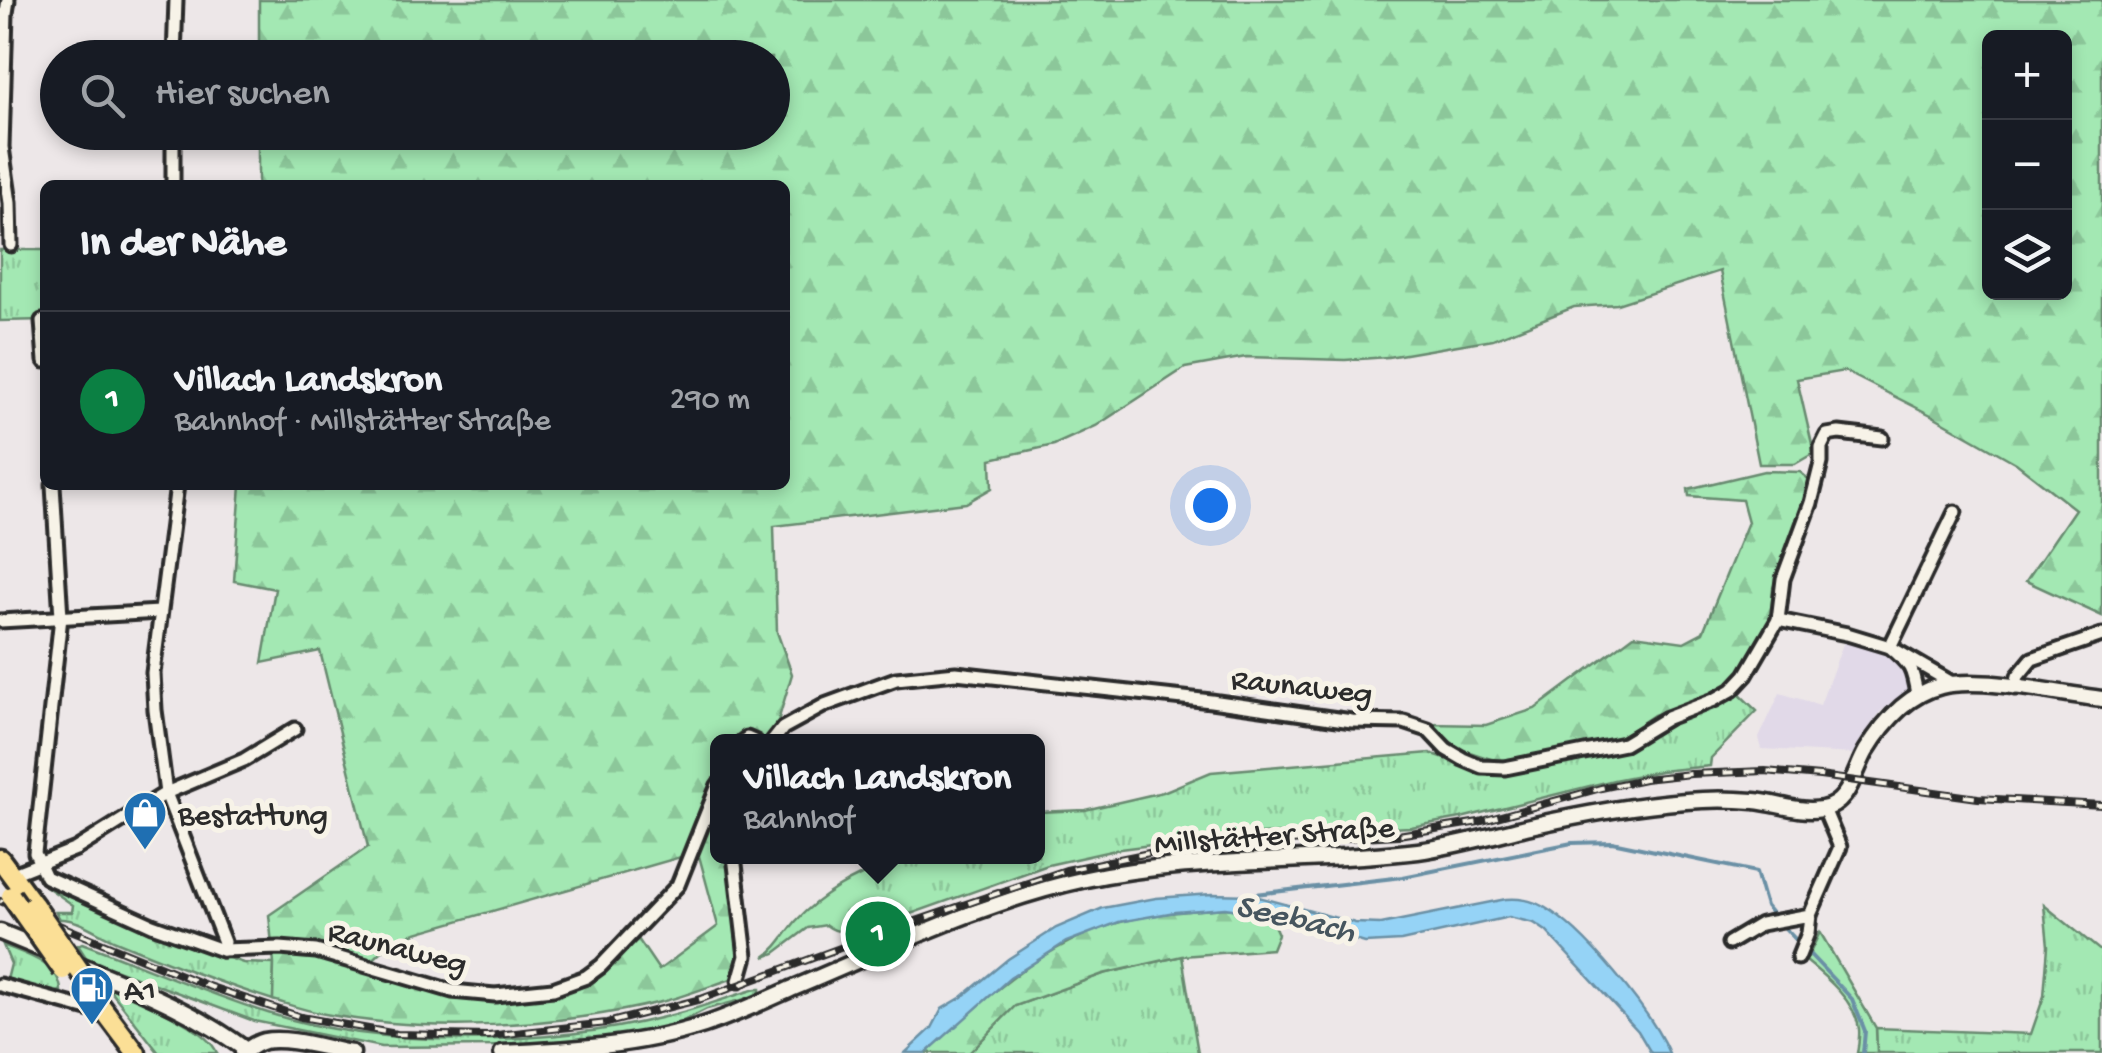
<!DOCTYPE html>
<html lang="de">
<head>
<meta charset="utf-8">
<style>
  body { margin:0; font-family:"Gochi Hand",sans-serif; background:#20242c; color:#f1f3f6 }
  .controls { position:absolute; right:30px; top:30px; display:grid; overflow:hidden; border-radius:15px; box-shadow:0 5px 15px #0003 }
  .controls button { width:90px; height:90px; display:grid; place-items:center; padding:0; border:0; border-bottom:2px solid #363941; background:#171b24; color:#f1f3f6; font:50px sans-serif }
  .you { position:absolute; left:1210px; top:505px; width:35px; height:35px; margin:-25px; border:8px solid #fff; border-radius:50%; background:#1a73e8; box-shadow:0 0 0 15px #1a73e833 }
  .badge { display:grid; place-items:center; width:65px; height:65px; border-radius:50%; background:#0b8043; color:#fff; font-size:32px; font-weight:700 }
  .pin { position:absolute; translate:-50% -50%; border:5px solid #fff; box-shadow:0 2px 10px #0006 }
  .popup { position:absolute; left:710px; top:734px; width:335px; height:130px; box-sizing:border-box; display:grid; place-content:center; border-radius:15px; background:#171b24; filter:drop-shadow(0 2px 8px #0005); font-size:32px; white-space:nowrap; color:#9ea1a6 }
  .popup b { font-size:38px; color:#f1f3f6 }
  .popup::after { content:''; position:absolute; left:50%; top:100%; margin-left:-20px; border:20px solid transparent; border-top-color:#171b24 }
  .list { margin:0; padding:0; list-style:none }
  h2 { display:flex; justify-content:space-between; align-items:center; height:130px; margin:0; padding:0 40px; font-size:42px }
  h2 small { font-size:32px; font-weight:400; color:#9ea1a6 }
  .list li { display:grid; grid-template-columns:65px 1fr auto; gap:30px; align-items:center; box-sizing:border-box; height:180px; padding:0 40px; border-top:2px solid #363941 }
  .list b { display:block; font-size:38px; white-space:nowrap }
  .list p { margin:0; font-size:32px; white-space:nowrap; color:#9ea1a6 }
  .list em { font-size:32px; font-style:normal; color:#9ea1a6 }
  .icon { flex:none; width:55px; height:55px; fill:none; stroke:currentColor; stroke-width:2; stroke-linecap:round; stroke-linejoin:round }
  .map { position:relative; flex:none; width:2102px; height:1053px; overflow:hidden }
  .search { position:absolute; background:#171b24; box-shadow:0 5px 15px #0003; left:40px; top:40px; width:750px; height:110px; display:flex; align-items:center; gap:25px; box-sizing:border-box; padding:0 35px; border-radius:55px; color:#9ea1a6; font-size:38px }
  .panel { position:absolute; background:#171b24; box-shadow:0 5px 15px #0003; left:40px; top:180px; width:750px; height:310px; border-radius:15px }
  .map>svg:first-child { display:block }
</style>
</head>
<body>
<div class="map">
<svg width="2102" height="1053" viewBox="0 0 2102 1053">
  <defs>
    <pattern id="grass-tufts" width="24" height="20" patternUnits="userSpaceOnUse" patternTransform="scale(2.5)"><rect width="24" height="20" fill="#a3e8b3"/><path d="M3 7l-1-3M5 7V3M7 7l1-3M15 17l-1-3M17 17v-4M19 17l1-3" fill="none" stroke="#8cc79a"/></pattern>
    <pattern id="forest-firs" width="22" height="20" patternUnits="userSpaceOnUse" patternTransform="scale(2.5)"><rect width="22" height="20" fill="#a3e8b3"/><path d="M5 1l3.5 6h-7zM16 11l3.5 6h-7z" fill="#8cc79a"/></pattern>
  </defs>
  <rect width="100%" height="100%" fill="#ede7e8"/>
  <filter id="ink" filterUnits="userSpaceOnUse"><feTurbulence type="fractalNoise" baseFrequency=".01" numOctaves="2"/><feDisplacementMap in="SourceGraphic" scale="20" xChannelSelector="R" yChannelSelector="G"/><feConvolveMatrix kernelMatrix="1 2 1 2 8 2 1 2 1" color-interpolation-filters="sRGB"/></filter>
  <g filter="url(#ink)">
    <!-- built -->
    <polygon fill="#e1d9e8" points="1846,636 1883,650 1897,659 1904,665 1909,680 1908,690 1880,712 1853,754 1762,749 1759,738 1780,693 1820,705"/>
    <!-- grass -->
    <g fill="url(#grass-tufts)" stroke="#678a6f" stroke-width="2.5">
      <polygon points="0,250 45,250 45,320 0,321"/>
      <path d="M 1736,691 L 1757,711 L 1711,758 L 1710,766 L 1660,771 L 1614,780 L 1461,818 L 1411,827 L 1222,836 L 1120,849 L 1048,865 L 874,927 C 856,931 841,937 826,925 L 808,928 L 775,953 L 764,957 C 778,948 785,934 796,921 C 821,894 852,878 885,865 L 884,857 L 1038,856 L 1038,812 L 1085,810 L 1163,792 L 1211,772 L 1430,753 L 1483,771 L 1595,755 Z"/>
      <path d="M 40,878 L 218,954 L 243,963 L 274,964 L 273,1000 C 220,983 169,963 118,942 C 99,935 79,918 60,919 L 56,912 L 72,912 L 73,905 L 40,882 Z"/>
      <polygon points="2044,905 2102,952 2102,1053 1877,1053 1876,1028 2031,1034 2044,996 2048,946"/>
      <path d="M 82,943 C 144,966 205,993 268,1013 C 387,1051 563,1046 683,1012 C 708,1005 732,996 756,989 L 760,989 L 760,992 L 753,997 L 707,1009 L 671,1027 L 620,1036 L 496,1046 L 381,1047 L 254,1021 L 87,959 L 78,945 Z"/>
      <path d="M 3,945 C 24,954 60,963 61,991 L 52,993 L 7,980 L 11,964 Z"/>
      <polygon points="1182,956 1198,1053 969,1053 1015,1006 1103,974"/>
      <path d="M 106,985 C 133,998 207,1026 217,1053 L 159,1053 Z"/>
    </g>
    <!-- forest -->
    <g fill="url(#forest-firs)" stroke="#678a6f" stroke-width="2.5" fill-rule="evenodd">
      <path d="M 259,0 L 2102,0 L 2102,616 L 2026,581 L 2075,509 L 2016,463 L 1933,416 L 1844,371 L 1797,379 L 1814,453 L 1795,464 L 1759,464 L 1720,271 L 1617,304 L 1574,307 L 1493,339 L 1388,357 L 1345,360 L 1246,357 L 1185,368 L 1096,426 L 1054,445 L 991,459 L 992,488 L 966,503 L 774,526 L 777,632 L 792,674 L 776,728 L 767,741 L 718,742 L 718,856 L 731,857 L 738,964 L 734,978 C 710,986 685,996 661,1002 C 558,1027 429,1034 325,1014 C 307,1011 290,1005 273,1000 L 274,964 L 269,915 L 368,847 L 320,651 L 262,663 L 275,589 L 234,581 L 241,485 L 785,485 L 785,185 L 258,185 L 258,133 L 772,132 L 772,58 L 259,57 ZM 1990,38 L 2064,38 L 2064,292 L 1990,292 ZM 698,852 L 718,926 L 659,970 L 636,936 L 597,974 L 577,987 L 537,993 L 447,994 L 363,969 L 395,939 Z"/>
      <polygon points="1764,471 1800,472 1812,482 1773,588 1771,616 1742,673 1729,684 1699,700 1654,715 1617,740 1497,761 1457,748 1432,724 1486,725 1535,709 1634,635 1684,642 1703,632 1748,522 1742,500 1689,496 1688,489"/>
      <path d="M 1225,908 L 1269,914 L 1278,934 L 1272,949 L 1182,956 L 1103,974 L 1015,1006 L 969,1053 L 926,1053 C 984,1000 1040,945 1117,923 C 1152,913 1189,911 1225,908 Z"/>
    </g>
    <!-- green -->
    <path fill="#a3e8b3" stroke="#678a6f" stroke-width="2.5" d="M 1820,932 L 1876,1028 L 1877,1053 L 1857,1053 C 1858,1046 1860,1036 1859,1029 C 1855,1001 1826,977 1806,961 Z"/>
    <!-- water -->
    <path fill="#95d3f6" stroke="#6b90a5" stroke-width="2.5" d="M 1212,894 L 1251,895 L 1355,923 L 1381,924 L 1506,899 C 1519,898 1532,900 1544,907 C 1583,929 1651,1011 1669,1053 L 1651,1053 L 1638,1031 L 1546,931 L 1534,923 L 1509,917 L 1401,941 L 1365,943 L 1269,914 L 1225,908 L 1175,912 L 1119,922 L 1066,942 L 1010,978 L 926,1053 L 905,1053 L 932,1028 L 942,1009 L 962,997 L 1008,959 L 1056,928 L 1103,908 L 1156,898 Z"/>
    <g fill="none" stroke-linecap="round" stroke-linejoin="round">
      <!-- stream -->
      <g stroke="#6b90a5" stroke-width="4">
        <polyline points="1247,895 1403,877 1572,843 1612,842 1756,872 1766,906 1775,917"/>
        <polyline points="1781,924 1852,999 1865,1031 1863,1053"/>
      </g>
      <defs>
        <g id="minor">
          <polyline points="8,0 6,13 2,147 10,203 11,245"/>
          <polyline points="174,58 176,0"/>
          <polyline points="173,185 173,132"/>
          <polyline points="42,321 45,361"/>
          <polyline points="53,485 61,617 35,853 46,877 152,925 222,950 280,948 316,951 452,991 495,995 553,989 586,977 601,966 678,885 718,785"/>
          <polyline points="177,485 153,673 155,710 166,793 224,942 222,950"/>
          <polyline points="1778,620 1783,579 1811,503 1821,463 1821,447 1827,435 1839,433 1882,438"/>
          <polyline points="0,621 160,612"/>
          <polyline points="2015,688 2018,676 2032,659 2102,635"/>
          <path d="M 1917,695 C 1913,668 1911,665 1890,647 L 1955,512"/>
          <polyline points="742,742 747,738 756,742"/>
          <polyline points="772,742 783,728 825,705 896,679 956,673 1211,701 1352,721 1404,722 1428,730 1446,749 1463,759 1482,767 1505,768 1624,744 1667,718 1714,700 1732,690 1746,675 1778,620 1847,634 1890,647 1952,683"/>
          <polyline points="734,856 746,956 739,981"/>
          <polyline points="13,874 76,849 166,793 244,760 295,729"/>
          <polyline points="1729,943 1761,924 1810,915"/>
          <polyline points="1798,958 1808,933 1810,915 1840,847 1824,809"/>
          <polyline points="0,985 106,1014"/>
        </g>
        <g id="tertiary">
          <polyline points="0,932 49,952"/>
          <path d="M 73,962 C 134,988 193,1010 246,1050"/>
          <path d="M 243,1053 C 249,1048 256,1043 264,1041 C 288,1036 327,1049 352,1053"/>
          <path d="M 502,1053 C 569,1050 639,1046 704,1025 C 734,1015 762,1002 791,989 C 887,949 984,901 1086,879 C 1195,856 1308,864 1418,851 C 1455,846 1490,836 1526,827 C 1579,815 1632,805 1686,801 C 1708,799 1732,799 1754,801 C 1777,803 1799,813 1822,809 C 1849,805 1854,772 1866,751 C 1883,723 1908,694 1941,686 C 1979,676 2061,694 2102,699"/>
        </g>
        <g id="primary">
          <polyline points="0,859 34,905"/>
          <polyline points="86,980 91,993 136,1053"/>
        </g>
      </defs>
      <!-- minor casing -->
      <use href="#minor" stroke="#2b2b2b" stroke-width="19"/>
      <!-- tertiary casing -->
      <use href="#tertiary" stroke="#2b2b2b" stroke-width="21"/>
      <!-- primary casing -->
      <use href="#primary" stroke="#2b2b2b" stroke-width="25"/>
      <!-- minor -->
      <use href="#minor" stroke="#f7f3e8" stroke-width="11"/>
      <!-- tertiary -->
      <use href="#tertiary" stroke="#f7f3e8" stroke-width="14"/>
      <!-- primary -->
      <use href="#primary" stroke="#fbdf96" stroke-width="18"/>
      <defs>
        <polyline id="rail" points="0,901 208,986 301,1017 397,1034 488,1036 607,1023 701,999 878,934 1066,870 1149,853 1252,843 1398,835 1479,822 1601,788 1644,779 1691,774 1765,771 1820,776 1978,798 2102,805"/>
      </defs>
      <!-- rail casing -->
      <use href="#rail" stroke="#2b2b2b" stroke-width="8"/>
      <!-- rail -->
      <use href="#rail" stroke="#f7f3e8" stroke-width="4" stroke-dasharray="11" stroke-linecap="butt"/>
      <defs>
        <g id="primary-bridge">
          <polyline points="11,896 63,970"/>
          <polyline points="34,905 86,980"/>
        </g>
      </defs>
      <!-- primary-bridge casing -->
      <use href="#primary-bridge" stroke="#2b2b2b" stroke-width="25" stroke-linecap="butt"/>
      <!-- primary-bridge -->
      <use href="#primary-bridge" stroke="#fbdf96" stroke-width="18"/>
    </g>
  </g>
  <!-- icons -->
  <defs>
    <symbol id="shop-pin" viewBox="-11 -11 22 30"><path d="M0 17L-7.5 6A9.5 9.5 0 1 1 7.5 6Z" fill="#1f6fb2" stroke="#f7f3e8"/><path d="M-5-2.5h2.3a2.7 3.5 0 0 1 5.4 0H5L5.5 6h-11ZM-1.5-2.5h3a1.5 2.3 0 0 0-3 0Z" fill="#fff"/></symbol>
    <symbol id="fuel-pin" viewBox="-11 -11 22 30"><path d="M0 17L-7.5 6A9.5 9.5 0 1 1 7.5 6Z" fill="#1f6fb2" stroke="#f7f3e8"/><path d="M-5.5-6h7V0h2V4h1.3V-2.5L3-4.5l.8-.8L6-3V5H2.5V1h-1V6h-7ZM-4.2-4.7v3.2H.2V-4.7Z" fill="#fff"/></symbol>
  </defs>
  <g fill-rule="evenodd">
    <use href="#shop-pin" x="120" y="788" width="50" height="68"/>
    <use href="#fuel-pin" x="67" y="963" width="50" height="68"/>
  </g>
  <g text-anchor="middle" stroke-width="10" stroke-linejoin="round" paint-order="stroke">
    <!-- street labels -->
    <g font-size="32" fill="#2b2b2b" stroke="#f7f3e8">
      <text transform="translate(1302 684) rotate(6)" y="11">Raunaweg</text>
      <text transform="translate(1274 833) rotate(-4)" y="11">Millstätter Straße</text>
      <text transform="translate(398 945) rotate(14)" y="11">Raunaweg</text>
    </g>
    <!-- poi labels -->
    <g font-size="32" fill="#2b2b2b" stroke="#f7f3e8" text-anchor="start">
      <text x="178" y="824">Bestattung</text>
      <text x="124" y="999">A1</text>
    </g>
    <!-- water labels -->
    <g font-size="35" font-style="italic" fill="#46555e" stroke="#f7f3e8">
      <text transform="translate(1296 916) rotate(13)" y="12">Seebach</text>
    </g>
  </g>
</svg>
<div class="controls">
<button>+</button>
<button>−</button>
<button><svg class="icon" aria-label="layers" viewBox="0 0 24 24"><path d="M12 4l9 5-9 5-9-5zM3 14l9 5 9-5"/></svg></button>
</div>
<div class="you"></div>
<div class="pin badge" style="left:878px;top:934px">1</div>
<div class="popup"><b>Villach Landskron</b>Bahnhof</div>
<div class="search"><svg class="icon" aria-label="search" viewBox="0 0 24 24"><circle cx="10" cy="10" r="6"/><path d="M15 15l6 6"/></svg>Hier suchen</div>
<section class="panel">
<h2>In der Nähe<small></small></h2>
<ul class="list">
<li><span class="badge">1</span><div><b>Villach Landskron</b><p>Bahnhof · Millstätter Straße</p></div><em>290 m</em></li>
</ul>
</section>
</div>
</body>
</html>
